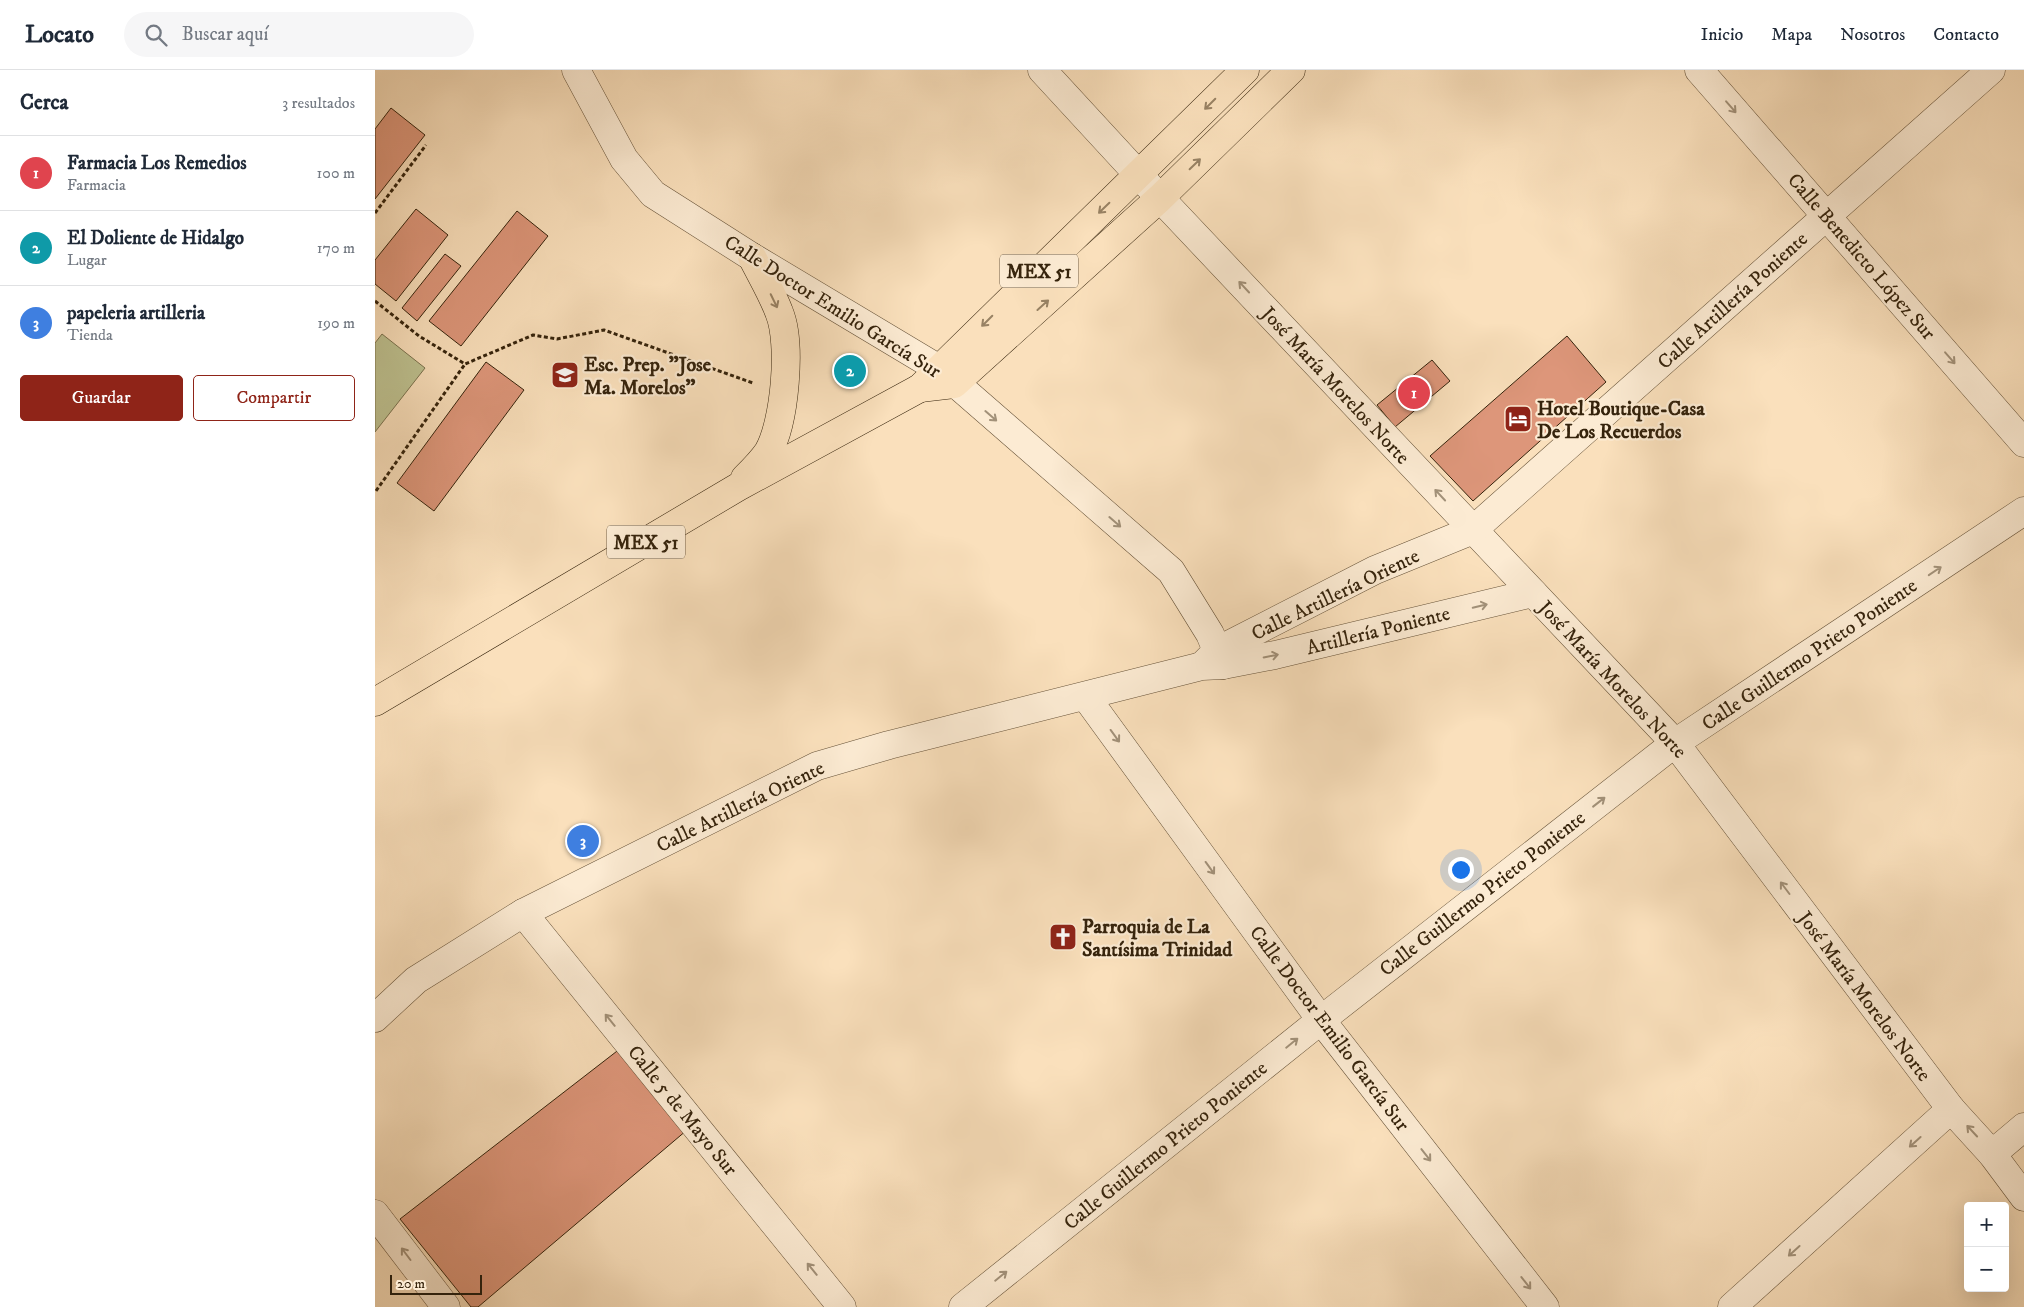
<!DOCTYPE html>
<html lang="es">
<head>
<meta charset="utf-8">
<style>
  body { margin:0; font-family:"IM FELL DW Pica",serif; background:#f6f6f7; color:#1f2937 }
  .controls { position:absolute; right:15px; bottom:15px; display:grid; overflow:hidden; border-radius:5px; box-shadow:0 5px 20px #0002 }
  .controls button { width:45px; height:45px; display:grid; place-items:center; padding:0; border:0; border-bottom:1px solid #e0e1e3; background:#fff; color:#1f2937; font:25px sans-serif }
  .scale { position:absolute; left:15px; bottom:12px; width:92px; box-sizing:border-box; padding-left:5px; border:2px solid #35230c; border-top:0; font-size:14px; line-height:18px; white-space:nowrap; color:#35230c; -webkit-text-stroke:4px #fcebd3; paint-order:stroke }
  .you { position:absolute; left:1085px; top:799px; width:18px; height:18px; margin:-12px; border:4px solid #fff; border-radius:50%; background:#1a73e8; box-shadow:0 0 0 8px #1a73e833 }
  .badge { display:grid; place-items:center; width:32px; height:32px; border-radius:50%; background:#8f2418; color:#fff; font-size:16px; font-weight:700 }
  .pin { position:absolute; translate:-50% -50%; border:2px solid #fff; box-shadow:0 1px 5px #0006 }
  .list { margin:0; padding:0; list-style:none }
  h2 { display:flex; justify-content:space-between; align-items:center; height:65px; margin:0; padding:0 20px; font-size:21px }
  h2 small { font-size:16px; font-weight:400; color:#747a83 }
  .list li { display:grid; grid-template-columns:32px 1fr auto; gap:15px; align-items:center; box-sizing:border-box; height:75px; padding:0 20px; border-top:1px solid #e0e1e3 }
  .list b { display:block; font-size:19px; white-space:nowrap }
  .list p { margin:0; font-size:16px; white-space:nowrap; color:#747a83 }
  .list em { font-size:16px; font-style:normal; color:#747a83 }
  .actions { display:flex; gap:10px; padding:15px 20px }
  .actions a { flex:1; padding:11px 0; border:1px solid #8f2418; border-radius:5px; text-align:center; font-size:18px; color:#8f2418 }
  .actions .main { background:#8f2418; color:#fff }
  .icon { flex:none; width:28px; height:28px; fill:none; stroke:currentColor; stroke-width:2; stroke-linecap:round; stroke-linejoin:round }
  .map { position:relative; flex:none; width:1649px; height:1237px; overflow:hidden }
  header { display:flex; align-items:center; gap:30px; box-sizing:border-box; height:70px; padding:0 25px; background:#fff; border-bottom:1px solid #e0e1e3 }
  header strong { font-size:24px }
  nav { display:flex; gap:28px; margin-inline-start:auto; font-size:18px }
  .search { width:350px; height:45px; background:#f6f6f7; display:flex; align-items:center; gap:12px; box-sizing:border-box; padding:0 18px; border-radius:28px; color:#747a83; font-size:19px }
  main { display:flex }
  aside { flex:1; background:#fff }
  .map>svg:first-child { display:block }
</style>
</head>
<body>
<header>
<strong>Locato</strong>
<div class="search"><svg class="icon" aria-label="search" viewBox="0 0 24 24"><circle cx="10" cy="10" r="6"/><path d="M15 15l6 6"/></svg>Buscar aquí</div>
<nav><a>Inicio</a><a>Mapa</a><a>Nosotros</a><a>Contacto</a></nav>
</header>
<main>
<aside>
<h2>Cerca<small>3 resultados</small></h2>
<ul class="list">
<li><span class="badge" style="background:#e0444e">1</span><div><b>Farmacia Los Remedios</b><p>Farmacia</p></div><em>100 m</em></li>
<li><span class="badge" style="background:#0f9aa8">2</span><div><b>El Doliente de Hidalgo</b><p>Lugar</p></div><em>170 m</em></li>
<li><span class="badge" style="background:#3f7fe0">3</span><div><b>papeleria artilleria</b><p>Tienda</p></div><em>190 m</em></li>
</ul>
<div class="actions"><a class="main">Guardar</a><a>Compartir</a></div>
</aside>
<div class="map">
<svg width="1649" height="1237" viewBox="0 0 1649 1237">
  <rect width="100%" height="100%" fill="#fae0bc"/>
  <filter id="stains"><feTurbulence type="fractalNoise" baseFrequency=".004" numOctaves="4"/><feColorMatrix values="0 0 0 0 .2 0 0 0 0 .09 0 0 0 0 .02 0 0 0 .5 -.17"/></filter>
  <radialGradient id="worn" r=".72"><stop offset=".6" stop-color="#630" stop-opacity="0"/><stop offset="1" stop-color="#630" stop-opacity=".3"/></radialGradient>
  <!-- green -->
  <polygon fill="#bec291" stroke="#7a724e" points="7,264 50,298 0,362 0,273"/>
  <!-- building -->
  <g fill="#dd967a" stroke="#35230c">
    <polygon points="16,38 50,65 0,129 0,59"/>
    <polygon points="41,139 73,165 21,231 0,214 0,190"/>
    <polygon points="142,141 173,166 86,276 54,251"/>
    <polygon points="70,184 86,196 42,251 27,238"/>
    <polygon points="1192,266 1231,312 1098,431 1055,386"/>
    <polygon points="1057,290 1075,311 1020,357 1002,335"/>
    <polygon points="111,292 149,320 59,441 22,413"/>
    <polygon points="246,978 312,1060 103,1237 96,1237 25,1149"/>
  </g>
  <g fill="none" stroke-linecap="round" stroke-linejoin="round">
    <defs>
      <g id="minor">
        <polyline points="201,0 249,89 278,124 377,187 564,299 796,501 835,564 848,595"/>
        <polyline points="667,0 785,128 1300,673 1576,1039 1617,1084 1649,1127"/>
        <polyline points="1324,0 1649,373"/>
        <polyline points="828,595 842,581 1000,500 1098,460 1616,0"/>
        <polyline points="711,627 946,950 1170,1237"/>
        <polyline points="148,843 467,1237"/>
        <polyline points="0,948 41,910 148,843 442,696 514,675 827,596 848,595 900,585 1158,523"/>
        <polyline points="1617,1084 1649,1057"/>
        <polyline points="0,1144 71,1237"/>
        <polyline points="588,1237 946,950 1300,673 1649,441"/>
        <polyline points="1357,1237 1576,1039"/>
      </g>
      <g id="major">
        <polyline points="545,318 579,314 785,128 916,0"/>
        <path d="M 370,408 C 378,400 387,391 393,382 C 410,353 417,273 404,242 C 397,223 386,205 377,187"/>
        <polyline points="0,632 363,417 545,318 870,0"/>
      </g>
    </defs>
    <!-- minor casing -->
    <use href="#minor" stroke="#665238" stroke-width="29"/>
    <!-- major casing -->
    <use href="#major" stroke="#35230c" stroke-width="29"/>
    <!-- path -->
    <g stroke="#35230c" stroke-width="3" stroke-dasharray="4 2.5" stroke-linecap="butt">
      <polyline points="0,143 51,75"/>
      <polyline points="0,231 44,266 90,294 158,265 182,269 229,260 378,313"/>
      <polyline points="1,421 90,294"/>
    </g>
    <!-- minor -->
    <use href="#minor" stroke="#fcebd3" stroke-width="28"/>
    <!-- major -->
    <use href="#major" stroke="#fae0bc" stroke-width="28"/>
  </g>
  <!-- one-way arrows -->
  <defs><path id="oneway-shaft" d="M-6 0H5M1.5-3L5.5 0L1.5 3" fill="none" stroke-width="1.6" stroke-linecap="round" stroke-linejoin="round" transform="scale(1.25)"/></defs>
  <g stroke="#988264">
    <use href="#oneway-shaft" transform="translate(835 34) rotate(135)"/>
    <use href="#oneway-shaft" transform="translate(820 94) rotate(-44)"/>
    <use href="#oneway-shaft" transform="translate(729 138) rotate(136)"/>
    <use href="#oneway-shaft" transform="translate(399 231) rotate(64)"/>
    <use href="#oneway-shaft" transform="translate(668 235) rotate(-42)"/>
    <use href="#oneway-shaft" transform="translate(612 251) rotate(135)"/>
  </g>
  <g stroke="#a29179">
    <use href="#oneway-shaft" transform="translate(1356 37) rotate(49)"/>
    <use href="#oneway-shaft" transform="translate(869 217) rotate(-133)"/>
    <use href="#oneway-shaft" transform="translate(1575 288) rotate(49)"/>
    <use href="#oneway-shaft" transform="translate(616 346) rotate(41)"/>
    <use href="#oneway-shaft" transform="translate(1065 425) rotate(-133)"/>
    <use href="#oneway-shaft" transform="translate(740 452) rotate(41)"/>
    <use href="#oneway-shaft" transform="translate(1560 501) rotate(-34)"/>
    <use href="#oneway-shaft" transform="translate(1105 536) rotate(-14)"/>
    <use href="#oneway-shaft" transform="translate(896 586) rotate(-11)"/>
    <use href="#oneway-shaft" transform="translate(740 666) rotate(54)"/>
    <use href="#oneway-shaft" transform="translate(1224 732) rotate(-38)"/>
    <use href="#oneway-shaft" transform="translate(835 798) rotate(54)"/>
    <use href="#oneway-shaft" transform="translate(1410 818) rotate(-127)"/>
    <use href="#oneway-shaft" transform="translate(235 950) rotate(-129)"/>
    <use href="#oneway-shaft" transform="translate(917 973) rotate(-39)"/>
    <use href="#oneway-shaft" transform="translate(1597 1061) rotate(-133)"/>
    <use href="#oneway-shaft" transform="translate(1540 1072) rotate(138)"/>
    <use href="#oneway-shaft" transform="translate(1051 1085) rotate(52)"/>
    <use href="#oneway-shaft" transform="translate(1419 1181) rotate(138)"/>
    <use href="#oneway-shaft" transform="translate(31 1184) rotate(-127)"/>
    <use href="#oneway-shaft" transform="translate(437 1199) rotate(-129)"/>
    <use href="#oneway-shaft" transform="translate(626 1206) rotate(-39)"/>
    <use href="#oneway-shaft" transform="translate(1151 1213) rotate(52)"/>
  </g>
  <!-- icons -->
  <defs>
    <symbol id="university-square" viewBox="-11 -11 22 22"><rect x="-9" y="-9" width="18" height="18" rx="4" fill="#8f2418" stroke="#fcebd3"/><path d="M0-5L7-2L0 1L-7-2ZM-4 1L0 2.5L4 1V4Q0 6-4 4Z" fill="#fff"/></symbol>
    <symbol id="hotel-square" viewBox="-11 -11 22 22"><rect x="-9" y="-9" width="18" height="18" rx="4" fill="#8f2418" stroke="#fcebd3"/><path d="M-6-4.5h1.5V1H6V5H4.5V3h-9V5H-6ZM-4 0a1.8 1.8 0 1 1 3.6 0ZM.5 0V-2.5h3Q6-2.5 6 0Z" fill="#fff"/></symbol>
    <symbol id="church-square" viewBox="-11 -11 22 22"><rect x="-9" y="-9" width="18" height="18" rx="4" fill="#8f2418" stroke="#fcebd3"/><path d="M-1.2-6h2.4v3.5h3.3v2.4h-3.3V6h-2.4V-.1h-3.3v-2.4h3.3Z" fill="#fff"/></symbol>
  </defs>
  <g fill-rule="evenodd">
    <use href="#university-square" x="174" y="289" width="32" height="32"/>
    <use href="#hotel-square" x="1127" y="333" width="32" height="32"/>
    <use href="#church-square" x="672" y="851" width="32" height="32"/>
  </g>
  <g text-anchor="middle" stroke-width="4.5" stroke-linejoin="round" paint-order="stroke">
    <!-- shield labels -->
    <g fill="#fcebd3" stroke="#715f48" stroke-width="1">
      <rect x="625" y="184.5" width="78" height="33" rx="4"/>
      <rect x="232" y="455.5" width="78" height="33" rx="4"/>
    </g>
    <g font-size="19" font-weight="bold" fill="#35230c">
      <text x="664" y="208">MEX 51</text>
      <text x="271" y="479">MEX 51</text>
    </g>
    <!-- street labels -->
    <g font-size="20" fill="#35230c" stroke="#fcebd3">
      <text transform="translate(1487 186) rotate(49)" y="7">Calle Benedicto López Sur</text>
      <text transform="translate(1357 230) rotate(-42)" y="7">Calle Artillería Poniente</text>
      <text transform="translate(458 236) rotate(32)" y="7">Calle Doctor Emilio García Sur</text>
      <text transform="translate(961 315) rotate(47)" y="7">José María Morelos Norte</text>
      <text transform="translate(960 524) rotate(-26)" y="7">Calle Artillería Oriente</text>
      <text transform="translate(1003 560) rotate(-14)" y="7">Artillería Poniente</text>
      <text transform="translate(1434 584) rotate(-34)" y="7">Calle Guillermo Prieto Poniente</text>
      <text transform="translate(1238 609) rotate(47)" y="7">José María Morelos Norte</text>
      <text transform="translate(365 736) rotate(-26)" y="7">Calle Artillería Oriente</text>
      <text transform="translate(1107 823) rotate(-38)" y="7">Calle Guillermo Prieto Poniente</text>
      <text transform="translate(1490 926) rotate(53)" y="7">José María Morelos Norte</text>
      <text transform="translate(955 958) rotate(53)" y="7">Calle Doctor Emilio García Sur</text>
      <text transform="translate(308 1040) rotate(51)" y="7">Calle 5 de Mayo Sur</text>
      <text transform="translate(790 1075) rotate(-39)" y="7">Calle Guillermo Prieto Poniente</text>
    </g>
    <!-- poi labels -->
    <g font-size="20" font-weight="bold" fill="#35230c" stroke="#fcebd3" text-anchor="start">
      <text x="209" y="301">Esc. Prep. "Jose<tspan x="209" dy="23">Ma. Morelos"</tspan></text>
      <text x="1162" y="345">Hotel Boutique-Casa<tspan x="1162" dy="23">De Los Recuerdos</tspan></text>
      <text x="707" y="863">Parroquia de La<tspan x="707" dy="23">Santísima Trinidad</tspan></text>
    </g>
  </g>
  <rect width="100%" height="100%" filter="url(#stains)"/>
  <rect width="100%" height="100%" fill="url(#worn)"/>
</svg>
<div class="controls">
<button>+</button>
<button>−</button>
</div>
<div class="scale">20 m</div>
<div class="you"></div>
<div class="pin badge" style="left:1039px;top:323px;background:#e0444e">1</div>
<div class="pin badge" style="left:475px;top:301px;background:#0f9aa8">2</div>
<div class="pin badge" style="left:208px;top:771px;background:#3f7fe0">3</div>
</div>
</main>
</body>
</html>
